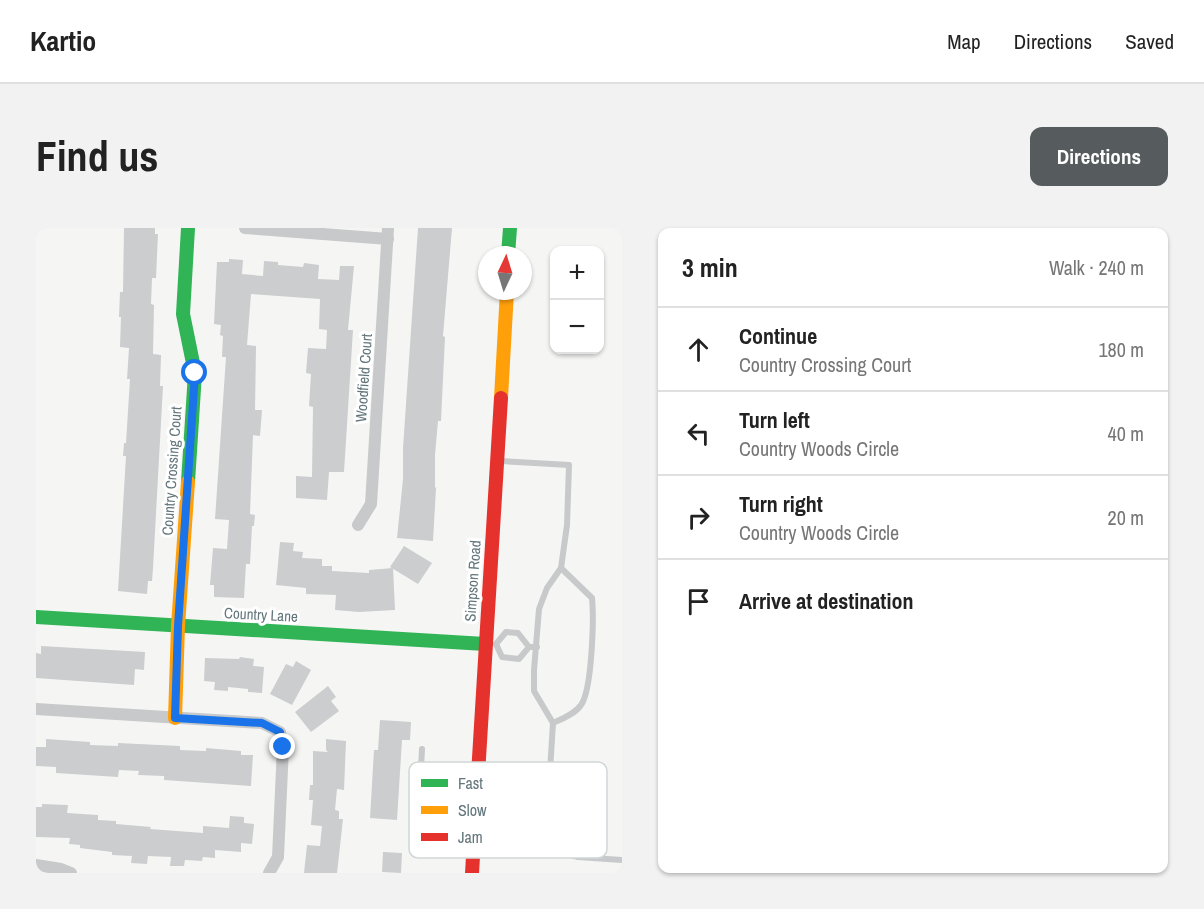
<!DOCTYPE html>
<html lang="en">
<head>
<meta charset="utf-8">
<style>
  body { margin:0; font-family:"Archivo Narrow",sans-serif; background:#f2f2f2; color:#222 }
  .controls { position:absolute; right:18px; top:18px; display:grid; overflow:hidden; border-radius:12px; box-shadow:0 2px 4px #0004 }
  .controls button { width:54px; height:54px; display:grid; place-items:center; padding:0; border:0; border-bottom:2px solid #e0e0e0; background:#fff; color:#222; font:30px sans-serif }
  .compass { position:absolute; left:442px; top:18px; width:54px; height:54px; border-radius:50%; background:#fff; box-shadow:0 2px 4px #0004; rotate:4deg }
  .stop { position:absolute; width:18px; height:18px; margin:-14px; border:4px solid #1a73e8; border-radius:50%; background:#fff }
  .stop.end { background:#1a73e8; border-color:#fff; box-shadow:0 2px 6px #0008 }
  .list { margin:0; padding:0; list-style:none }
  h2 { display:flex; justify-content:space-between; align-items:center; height:78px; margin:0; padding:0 24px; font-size:26px }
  h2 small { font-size:20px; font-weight:400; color:#767676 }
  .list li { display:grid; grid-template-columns:39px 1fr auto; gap:18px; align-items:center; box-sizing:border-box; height:84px; padding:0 24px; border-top:2px solid #e0e0e0 }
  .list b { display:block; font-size:22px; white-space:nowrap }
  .list p { margin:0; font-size:20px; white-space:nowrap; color:#767676 }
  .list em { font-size:20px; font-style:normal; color:#767676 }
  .icon { flex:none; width:33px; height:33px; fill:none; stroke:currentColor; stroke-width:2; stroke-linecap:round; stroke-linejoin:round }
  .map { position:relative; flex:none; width:586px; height:645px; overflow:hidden; border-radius:12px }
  header { display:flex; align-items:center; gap:36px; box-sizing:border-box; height:84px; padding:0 30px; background:#fff; border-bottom:2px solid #e0e0e0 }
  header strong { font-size:28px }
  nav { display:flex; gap:33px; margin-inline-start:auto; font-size:21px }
  .intro { display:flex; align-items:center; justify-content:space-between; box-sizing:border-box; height:144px; padding:0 36px }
  h1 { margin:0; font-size:42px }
  .button { padding:15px 27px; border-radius:12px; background:#565c5d; color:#fff; font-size:21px; font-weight:700 }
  main { display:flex; gap:36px; padding:0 36px }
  aside { flex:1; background:#fff; border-radius:12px; box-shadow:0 2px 4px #0004 }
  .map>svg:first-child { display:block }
</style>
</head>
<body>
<header>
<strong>Kartio</strong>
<nav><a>Map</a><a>Directions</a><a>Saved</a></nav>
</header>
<div class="intro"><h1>Find us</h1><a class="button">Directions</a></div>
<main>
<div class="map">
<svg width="586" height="645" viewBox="0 0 586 645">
  <rect width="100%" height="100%" fill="#f5f5f4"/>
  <!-- building -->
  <g fill="#cbcdce">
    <polygon points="88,0 119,0 119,6 122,6 120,50 116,50 115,76 118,77 117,126 125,127 124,158 127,158 117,340 116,353 112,353 111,366 82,363 90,228 87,228 88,215 90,215 94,151 91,151 93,120 84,119 85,89 83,89 84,64 87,64"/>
    <polygon points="382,0 416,0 407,108 409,109 405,193 402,193 399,227 399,259 400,260 397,313 361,310 367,251 367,220"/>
    <polygon points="193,31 207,32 206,46 227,48 228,33 242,34 242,37 267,39 268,35 283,37 282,51 303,52 304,38 318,38 312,102 317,102 308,244 293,244 291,272 260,270 260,248 276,249 277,179 273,178 275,146 270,145 272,120 290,121 291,102 283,101 284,71 215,66 211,117 220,118 219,182 226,182 224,208 217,207 214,286 219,287 218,298 216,298 214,336 210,336 208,370 178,369 178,357 174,357 177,320 191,321 193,292 179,291 190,129 186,129 187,108 184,107 185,97 178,96 181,34 193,34"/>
    <polygon points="244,314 258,315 257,323 267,324 266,330 286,331 286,338 296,338 296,343 333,345 333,342 357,340 359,382 323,384 299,382 300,367 270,366 270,360 240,357"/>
    <polygon points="368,318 396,335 382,356 354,339"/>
    <polygon points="5,418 109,424 108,442 99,441 98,457 0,450 0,425 5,426"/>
    <polygon points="204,429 218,431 217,438 228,439 226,465 212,464 212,461 192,459 192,463 178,462 179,454 168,453 169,430 203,431"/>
    <polygon points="260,433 275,442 256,477 234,466 250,436 257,439"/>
    <polygon points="292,458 300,469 295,473 303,483 275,504 259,484"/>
    <polygon points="344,492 375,494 374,512 366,512 361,592 334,590 338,522 342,522"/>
    <polygon points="10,511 54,514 54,517 82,518 82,515 144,518 144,522 170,523 170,520 205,523 205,527 217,527 215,558 128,552 128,548 102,547 103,543 83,542 82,549 20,545 20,539 0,538 0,519 10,519"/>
    <polygon points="290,511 310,513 308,562 301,561 299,582 303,583 303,591 307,591 301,645 268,645 271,617 284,618 286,598 275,597 277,572 273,572 274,557 277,557 277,523 292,524 290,522"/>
    <polygon points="6,576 32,577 31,585 62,587 62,592 80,593 80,596 115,599 114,601 167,605 167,598 193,600 194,588 208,589 208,595 218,596 216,616 205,615 205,624 179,622 179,630 167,629 166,633 149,632 148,638 134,638 135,629 112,628 111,636 95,635 96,628 76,627 76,624 44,620 44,617 33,616 34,610 0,609 0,579 6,579"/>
    <polygon points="347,624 366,625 365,645 346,644"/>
  </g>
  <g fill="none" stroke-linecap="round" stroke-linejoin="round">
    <!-- lane -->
    <g stroke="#c7c9ca" stroke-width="6">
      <polyline points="465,233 533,237 531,297 525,340 511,360 503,381 498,442 498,463 517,495 510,607 515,622 542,629 586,632"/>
      <polyline points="460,416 470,404 482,405 493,419 501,419"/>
      <polyline points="460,416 466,429 483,431 493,419"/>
      <path d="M 517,495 C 526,491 539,486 545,477 C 556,462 558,391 556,370 L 525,340"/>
      <polyline points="384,559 386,521"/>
      <polyline points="383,582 384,559 437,566"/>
    </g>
    <!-- street -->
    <g stroke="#c7c9ca" stroke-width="12">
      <polyline points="209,0 352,11"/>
      <polyline points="322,297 335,276 352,0"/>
      <polyline points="0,481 226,495 244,504 247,519 242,629 233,645"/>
      <polyline points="0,637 25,641 35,645"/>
    </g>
    <!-- fast -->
    <g stroke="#30b455" stroke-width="14">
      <polyline points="472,27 474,0"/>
      <polyline points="152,254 159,145 147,86 152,0"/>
      <polyline points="0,389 449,416"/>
    </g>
    <!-- slow -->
    <g stroke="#ff9f0a" stroke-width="14">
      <polyline points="465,170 471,63"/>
      <polyline points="139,490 142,398 152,254"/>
    </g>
    <!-- jam -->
    <polyline stroke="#e5322d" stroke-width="14" points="436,645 465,170"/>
  </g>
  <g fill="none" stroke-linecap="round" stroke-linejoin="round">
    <!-- route -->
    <polyline stroke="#1a73e8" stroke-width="8" points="159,145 142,398 139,490 226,495 244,504 247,519"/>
  </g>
  <g text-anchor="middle" stroke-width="6" stroke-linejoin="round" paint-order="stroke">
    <!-- street labels -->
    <g font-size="15" fill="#63767c" stroke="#fff">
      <text transform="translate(328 150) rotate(-86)" y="5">Woodfield Court</text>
      <text transform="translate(136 243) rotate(-86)" y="5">Country Crossing Court</text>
      <text transform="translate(437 353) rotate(-86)" y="5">Simpson Road</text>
      <text transform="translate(225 387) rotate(3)" y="5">Country Lane</text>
    </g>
  </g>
  <!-- legend -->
  <rect x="373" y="534" width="198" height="96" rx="9" fill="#fff" stroke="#d0d6d8" stroke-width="1.5"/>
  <rect x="385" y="551" width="27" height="8" fill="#30b455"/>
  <rect x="385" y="578" width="27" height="8" fill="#ff9f0a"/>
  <rect x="385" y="605" width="27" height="8" fill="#e5322d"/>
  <g font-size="16" fill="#63767c">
    <text x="422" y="561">Fast</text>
    <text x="422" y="588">Slow</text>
    <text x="422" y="615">Jam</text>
  </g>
</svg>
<div class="controls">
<button>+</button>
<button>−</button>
</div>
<svg class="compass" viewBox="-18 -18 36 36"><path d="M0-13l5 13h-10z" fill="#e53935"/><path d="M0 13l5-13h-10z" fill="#767676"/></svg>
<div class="stop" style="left:159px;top:145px"></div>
<div class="stop end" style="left:247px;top:519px"></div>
</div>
<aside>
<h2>3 min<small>Walk · 240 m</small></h2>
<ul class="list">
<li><svg class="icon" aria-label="ahead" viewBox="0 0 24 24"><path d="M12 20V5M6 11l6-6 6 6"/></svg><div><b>Continue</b><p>Country Crossing Court</p></div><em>180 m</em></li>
<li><svg class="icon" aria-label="left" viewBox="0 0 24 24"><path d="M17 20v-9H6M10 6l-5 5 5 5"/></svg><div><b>Turn left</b><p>Country Woods Circle</p></div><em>40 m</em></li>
<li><svg class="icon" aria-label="right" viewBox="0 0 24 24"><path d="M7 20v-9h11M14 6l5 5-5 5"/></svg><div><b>Turn right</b><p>Country Woods Circle</p></div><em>20 m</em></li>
<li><svg class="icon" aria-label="arrive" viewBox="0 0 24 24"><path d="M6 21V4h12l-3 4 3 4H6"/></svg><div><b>Arrive at destination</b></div></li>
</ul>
</aside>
</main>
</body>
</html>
